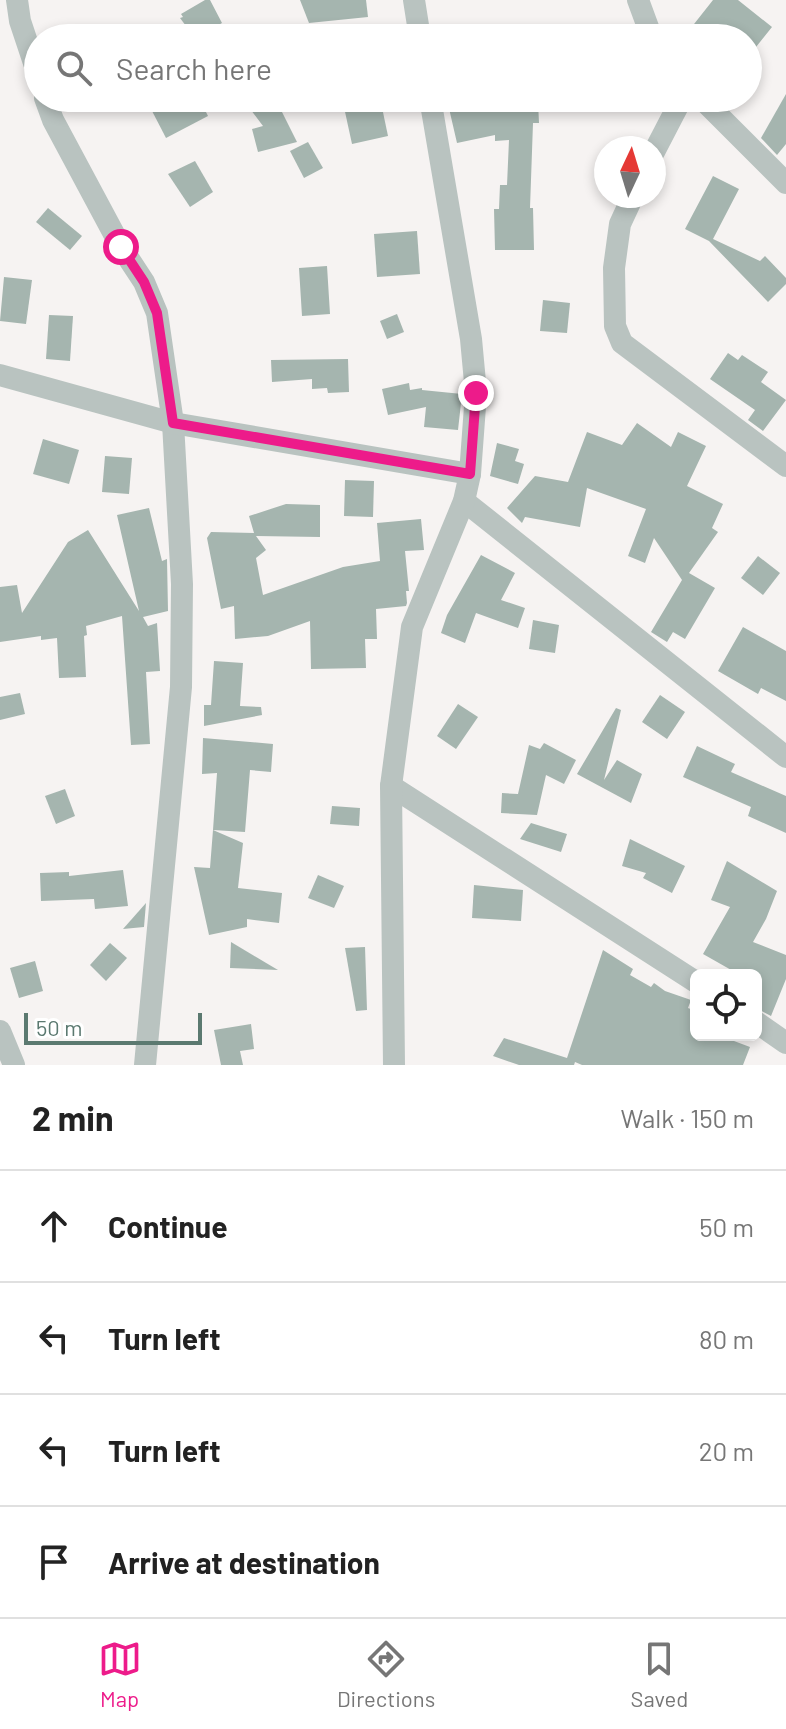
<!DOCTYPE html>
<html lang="en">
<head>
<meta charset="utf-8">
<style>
  body { margin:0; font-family:Barlow,sans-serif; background:#f2f2f2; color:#222 }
  .controls { position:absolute; right:24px; bottom:24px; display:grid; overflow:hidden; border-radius:12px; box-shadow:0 4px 12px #0003 }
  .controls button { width:72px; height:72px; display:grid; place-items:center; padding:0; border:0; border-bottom:2px solid #e0e0e0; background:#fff; color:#222; font:40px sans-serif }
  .compass { position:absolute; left:594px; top:136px; width:72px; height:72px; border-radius:50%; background:#fff; box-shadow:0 4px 12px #0003; rotate:4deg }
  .scale { position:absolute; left:24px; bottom:20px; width:178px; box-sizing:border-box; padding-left:8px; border:4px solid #5b7970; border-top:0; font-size:22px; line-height:28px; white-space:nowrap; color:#5b7970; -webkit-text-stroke:6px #fff; paint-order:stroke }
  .stop { position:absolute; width:24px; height:24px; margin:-18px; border:6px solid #ed1b8a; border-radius:50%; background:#fff }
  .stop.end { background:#ed1b8a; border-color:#fff; box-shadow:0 2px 8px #0008 }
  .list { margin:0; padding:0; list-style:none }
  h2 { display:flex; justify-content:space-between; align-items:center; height:104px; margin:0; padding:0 32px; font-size:34px }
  h2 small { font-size:26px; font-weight:400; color:#767676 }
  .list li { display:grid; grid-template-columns:52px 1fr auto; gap:24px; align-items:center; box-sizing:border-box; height:112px; padding:0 32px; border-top:2px solid #e0e0e0 }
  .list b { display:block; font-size:30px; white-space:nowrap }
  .list em { font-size:26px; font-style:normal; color:#767676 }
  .icon { flex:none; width:44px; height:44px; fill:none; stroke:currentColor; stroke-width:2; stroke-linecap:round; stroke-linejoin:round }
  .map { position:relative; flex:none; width:786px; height:1065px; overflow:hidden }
  .search { position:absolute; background:#fff; box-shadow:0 4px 12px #0003; left:24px; right:24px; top:24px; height:88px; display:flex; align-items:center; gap:20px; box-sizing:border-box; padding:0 28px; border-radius:44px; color:#767676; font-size:30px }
  .sheet { height:552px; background:#fff }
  nav { display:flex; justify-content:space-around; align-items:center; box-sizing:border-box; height:112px; border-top:2px solid #e0e0e0; background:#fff; font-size:22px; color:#767676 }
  nav a { display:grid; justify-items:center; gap:4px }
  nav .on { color:#ed1b8a }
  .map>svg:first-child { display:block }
</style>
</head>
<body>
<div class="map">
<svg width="786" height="1065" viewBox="0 0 786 1065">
  <rect width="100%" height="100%" fill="#f6f3f2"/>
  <!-- building -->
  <g fill="#a5b5af">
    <polygon points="205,0 210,0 222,23 195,38 180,18 183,17 181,14"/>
    <polygon points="300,0 366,0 368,17 309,23"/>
    <polygon points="713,0 738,0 772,27 748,57 748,38 683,38"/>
    <polygon points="786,94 786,144 777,155 761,138"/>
    <polygon points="172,98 199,98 208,116 166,138 151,109"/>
    <polygon points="242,98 275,98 297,142 258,152 252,129 263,126"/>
    <polygon points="342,98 380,98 388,136 352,144"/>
    <polygon points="538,102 539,123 533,123 530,208 533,208 534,250 495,250 494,209 499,209 500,185 507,185 509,140 495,141 495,135 457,143 448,104"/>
    <polygon points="308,142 323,168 304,178 290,151"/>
    <polygon points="195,161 213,192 190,207 168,174"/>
    <polygon points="713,176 739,189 713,239 760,261 765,256 786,278 786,284 768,302 709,241 685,229"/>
    <polygon points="48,208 82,236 70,250 36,222"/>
    <polygon points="417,231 420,274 377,277 374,234"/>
    <polygon points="327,266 330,314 302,316 299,268"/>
    <polygon points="4,277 32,280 26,324 0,321"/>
    <polygon points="543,300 570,303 567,333 540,331"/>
    <polygon points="397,314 404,332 387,339 380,321"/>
    <polygon points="49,315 73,316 70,361 46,359"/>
    <polygon points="728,353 738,360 742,355 768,372 761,382 786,400 763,431 748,420 755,410 710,379"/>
    <polygon points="348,359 349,392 328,393 327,388 312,389 312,379 272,382 271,360"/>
    <polygon points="409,383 410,390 422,388 422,390 462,394 458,430 424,427 426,407 388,415 382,389"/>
    <polygon points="637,423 671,447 678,432 706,446 687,486 723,504 712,528 718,532 689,573 715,588 685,639 673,632 667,642 651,632 682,580 654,538 645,563 628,556 646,509 587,488 580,527 525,517 522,523 507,508 535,476 568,482 587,432 622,445"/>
    <polygon points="43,439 79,450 69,484 33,474"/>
    <polygon points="497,443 519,449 515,461 524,464 518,484 490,476"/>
    <polygon points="105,456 132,458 129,494 102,492"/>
    <polygon points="345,480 374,481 373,517 344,516"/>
    <polygon points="286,504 320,505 320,537 256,536 266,550 256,558 263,595 343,567 380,561 377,523 421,519 424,550 405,551 409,591 406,591 407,603 406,606 376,609 377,639 365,639 366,668 311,669 310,621 268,636 235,639 234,606 221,609 207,538 211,532 254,533 249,516"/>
    <polygon points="149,508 162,561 167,559 168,611 143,617 148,626 157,623 160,671 146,672 150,744 131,745 122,616 86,626 87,635 84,636 86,677 59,678 57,638 41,640 41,636 0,642 0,587 17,585 22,613 68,542 88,530 139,611 117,515"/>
    <polygon points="481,555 515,573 501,600 525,608 518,628 476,613 465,643 441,633 447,615"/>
    <polygon points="758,556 780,573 763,595 741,578"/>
    <polygon points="533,620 559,625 555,653 529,649"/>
    <polygon points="743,627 786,651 786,701 761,688 758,694 718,671"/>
    <polygon points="214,661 243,663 240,706 261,707 262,715 204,726 204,705 211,705"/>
    <polygon points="20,693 25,714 0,720 0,697"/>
    <polygon points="660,695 685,712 667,739 642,722"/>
    <polygon points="458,704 478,717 456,749 437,736"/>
    <polygon points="616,708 621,710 604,780 617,760 642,774 631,803 577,774"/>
    <polygon points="203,738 273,744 271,772 250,770 245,832 213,830 217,773 202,774"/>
    <polygon points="544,743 576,760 564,784 546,775 537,815 501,813 502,793 518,794 529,745 540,749"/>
    <polygon points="697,746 735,764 731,772 786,796 786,833 748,816 751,807 683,777"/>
    <polygon points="65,789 75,816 56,824 45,796"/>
    <polygon points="332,806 360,808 359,826 330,824"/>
    <polygon points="531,823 567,834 561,852 520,839"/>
    <polygon points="213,830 243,843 238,888 282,893 279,923 247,919 247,927 209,935 194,867 210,868"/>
    <polygon points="630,839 685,866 672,893 643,878 646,873 622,866"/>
    <polygon points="727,861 777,891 766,919 753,942 786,955 786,979 771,1016 756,1008 756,975 740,975 703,954 730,907 711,900"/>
    <polygon points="123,870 128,906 95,909 94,899 41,901 40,873 69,872 69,876"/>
    <polygon points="318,875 344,886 334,908 308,898"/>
    <polygon points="474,885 523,890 521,921 472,918"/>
    <polygon points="146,903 144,927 123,929"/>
    <polygon points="231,942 278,970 230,968"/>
    <polygon points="110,943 127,958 106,981 90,965"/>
    <polygon points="365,947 367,1010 356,1011 345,948"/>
    <polygon points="603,950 633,969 630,975 651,987 654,983 665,991 691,1000 688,1008 696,1011 696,1035 718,1035 750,1047 743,1065 582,1065 575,1062 574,1065 519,1065 493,1056 504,1038 567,1058"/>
    <polygon points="35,961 43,991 19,998 10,968"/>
    <polygon points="251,1024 254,1049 240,1051 243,1065 221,1065 214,1030"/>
  </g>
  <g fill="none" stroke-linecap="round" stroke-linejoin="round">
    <!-- minor -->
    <g stroke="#b9c3c0" stroke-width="22">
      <polyline points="17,0 20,21 38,75"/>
      <polyline points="414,0 420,38"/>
      <polyline points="638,0 652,38"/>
      <polyline points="45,98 53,120 121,247 144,282 157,313 173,423 182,584 181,687 145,1065"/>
      <polyline points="701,98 786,183"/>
      <polyline points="654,152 682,98"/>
      <polyline points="633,196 620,224 614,268 615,326 622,343 786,466"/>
      <polyline points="0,375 173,423 470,474"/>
      <polyline points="464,501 786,757"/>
      <polyline points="391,786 696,982"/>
      <polyline points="756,1022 786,1043"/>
      <polyline points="0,1031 14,1065"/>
      <polyline points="394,1065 391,786 412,627 464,501 470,474 476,393 471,339 430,98"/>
    </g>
  </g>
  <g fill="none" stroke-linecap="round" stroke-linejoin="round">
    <!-- route -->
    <polyline stroke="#ed1b8a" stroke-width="10" points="121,247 144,282 157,313 173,423 470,474 476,393"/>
  </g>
</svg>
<div class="controls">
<button><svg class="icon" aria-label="locate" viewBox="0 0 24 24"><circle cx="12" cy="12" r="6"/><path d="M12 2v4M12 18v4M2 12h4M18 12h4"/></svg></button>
</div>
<svg class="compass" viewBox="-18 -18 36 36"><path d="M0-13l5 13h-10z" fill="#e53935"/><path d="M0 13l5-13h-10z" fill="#767676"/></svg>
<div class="scale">50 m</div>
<div class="stop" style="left:121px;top:247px"></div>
<div class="stop end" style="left:476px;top:393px"></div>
<div class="search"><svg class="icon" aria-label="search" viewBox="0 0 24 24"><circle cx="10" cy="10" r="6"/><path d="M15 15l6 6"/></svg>Search here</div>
</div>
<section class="sheet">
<h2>2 min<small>Walk · 150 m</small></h2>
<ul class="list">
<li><svg class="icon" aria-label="ahead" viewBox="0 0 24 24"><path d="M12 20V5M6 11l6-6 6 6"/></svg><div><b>Continue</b></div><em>50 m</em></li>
<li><svg class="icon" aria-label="left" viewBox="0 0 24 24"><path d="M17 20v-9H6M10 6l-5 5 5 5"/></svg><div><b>Turn left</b></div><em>80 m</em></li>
<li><svg class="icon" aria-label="left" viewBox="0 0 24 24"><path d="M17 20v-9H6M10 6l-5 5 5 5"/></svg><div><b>Turn left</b></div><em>20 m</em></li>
<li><svg class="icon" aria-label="arrive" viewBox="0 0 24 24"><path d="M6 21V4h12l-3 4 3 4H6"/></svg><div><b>Arrive at destination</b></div></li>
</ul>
</section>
<nav>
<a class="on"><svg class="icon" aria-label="map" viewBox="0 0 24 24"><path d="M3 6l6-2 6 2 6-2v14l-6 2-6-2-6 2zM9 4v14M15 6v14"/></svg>Map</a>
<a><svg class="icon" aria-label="directions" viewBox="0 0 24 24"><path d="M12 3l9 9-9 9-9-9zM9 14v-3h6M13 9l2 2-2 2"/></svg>Directions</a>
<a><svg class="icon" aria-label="saved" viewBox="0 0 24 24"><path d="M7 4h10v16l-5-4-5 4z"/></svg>Saved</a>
</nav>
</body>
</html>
